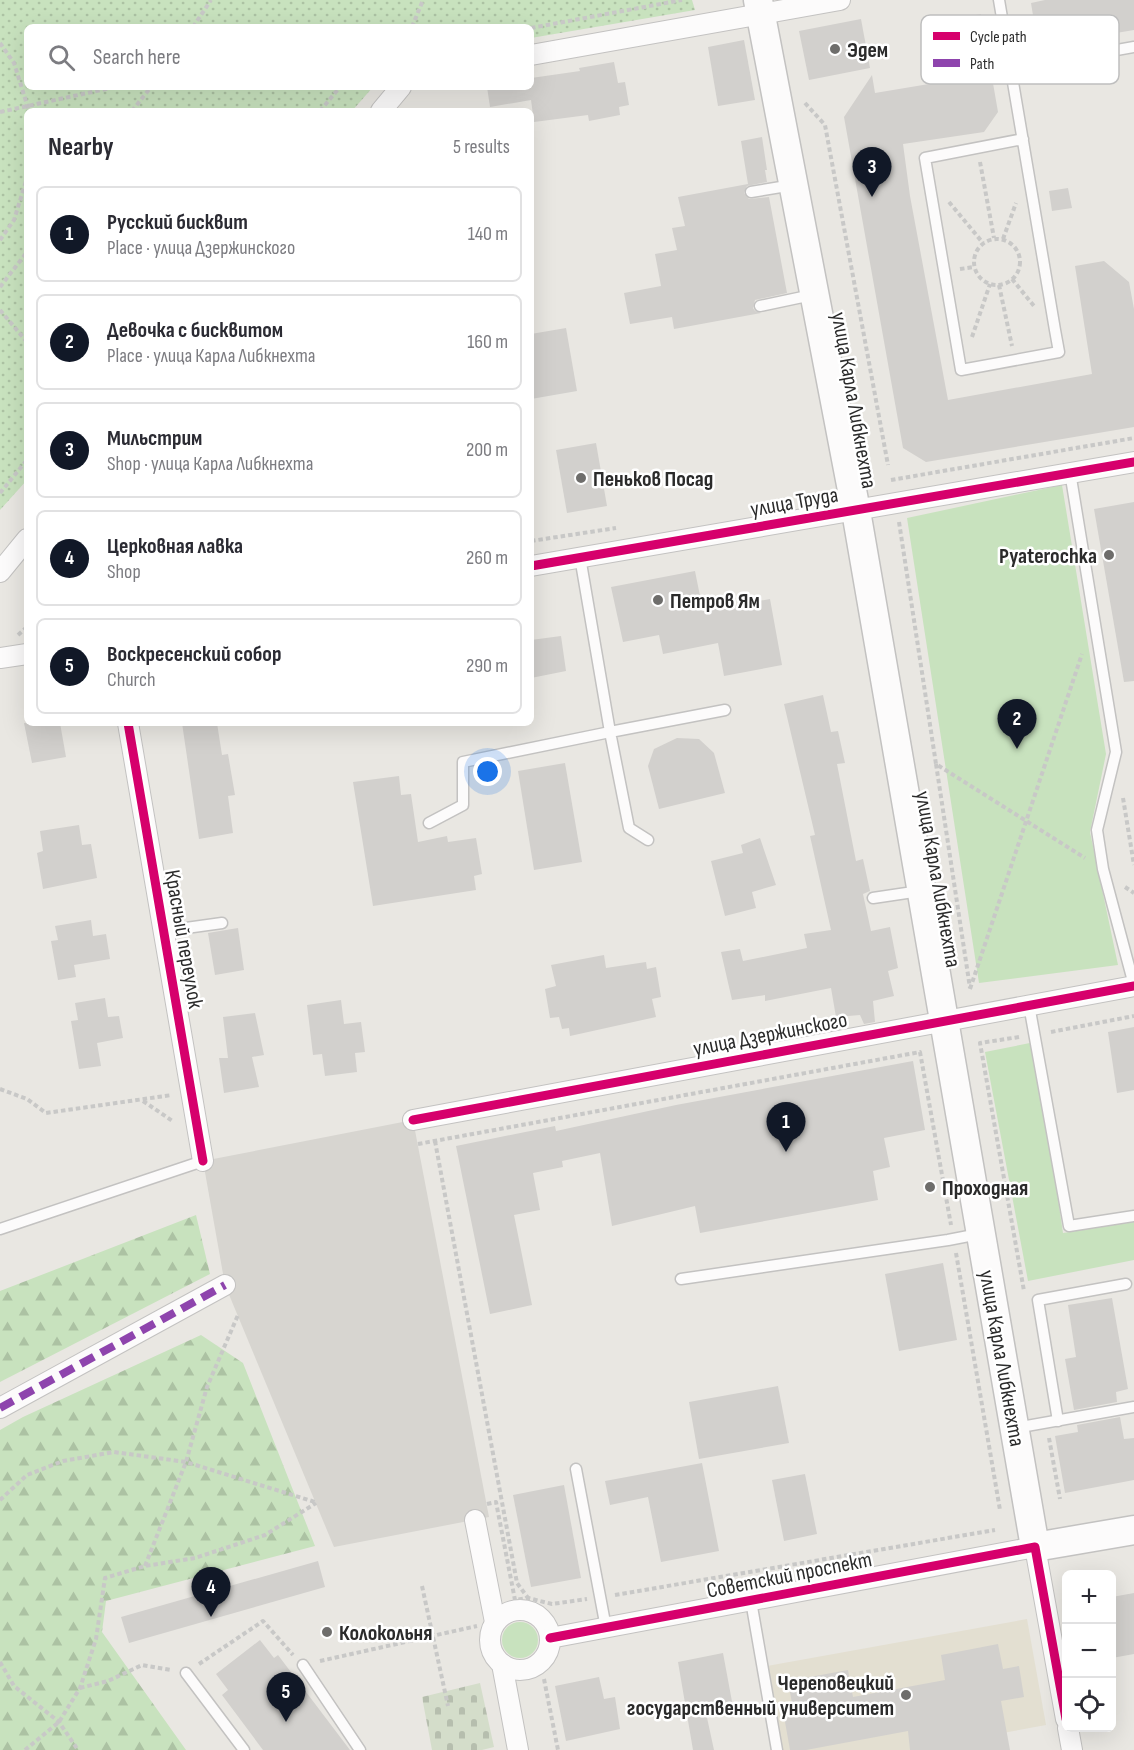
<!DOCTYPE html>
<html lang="en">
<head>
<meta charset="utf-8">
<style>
  body { margin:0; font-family:"Sofia Sans Condensed",sans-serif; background:#f7f7f7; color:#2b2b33 }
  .controls { position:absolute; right:18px; bottom:18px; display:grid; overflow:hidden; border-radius:9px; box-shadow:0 6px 24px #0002 }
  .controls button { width:54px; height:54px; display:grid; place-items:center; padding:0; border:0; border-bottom:2px solid #e1e1e2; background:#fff; color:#2b2b33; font:30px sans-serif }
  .you { position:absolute; left:488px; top:772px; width:21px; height:21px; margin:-15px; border:4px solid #fff; border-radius:50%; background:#1a73e8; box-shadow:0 0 0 9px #1a73e833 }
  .badge { display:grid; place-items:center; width:39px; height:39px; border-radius:50%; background:#111827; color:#fff; font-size:20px; font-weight:700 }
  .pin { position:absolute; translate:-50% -50px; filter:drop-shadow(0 2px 3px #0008) }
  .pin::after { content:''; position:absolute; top:32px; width:21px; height:18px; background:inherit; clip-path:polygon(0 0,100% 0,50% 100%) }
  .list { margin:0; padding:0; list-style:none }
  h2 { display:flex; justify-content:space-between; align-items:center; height:78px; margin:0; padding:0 24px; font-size:26px }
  h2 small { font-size:20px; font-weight:400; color:#7c7c81 }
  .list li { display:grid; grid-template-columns:39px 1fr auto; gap:18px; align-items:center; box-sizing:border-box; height:96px; margin:0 12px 12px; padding:0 12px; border:2px solid #e1e1e2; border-radius:9px }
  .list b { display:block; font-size:22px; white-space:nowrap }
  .list p { margin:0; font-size:20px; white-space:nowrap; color:#7c7c81 }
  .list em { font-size:20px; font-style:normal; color:#7c7c81 }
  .icon { flex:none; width:33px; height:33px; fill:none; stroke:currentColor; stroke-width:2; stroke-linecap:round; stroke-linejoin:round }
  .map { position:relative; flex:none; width:1134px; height:1750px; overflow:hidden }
  .search { position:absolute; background:#fff; box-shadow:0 6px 24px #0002; left:24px; top:24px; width:510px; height:66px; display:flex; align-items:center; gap:15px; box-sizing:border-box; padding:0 21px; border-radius:9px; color:#7c7c81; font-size:22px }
  .panel { position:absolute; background:#fff; box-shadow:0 6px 24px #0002; left:24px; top:108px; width:510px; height:618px; border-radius:9px }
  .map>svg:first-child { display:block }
</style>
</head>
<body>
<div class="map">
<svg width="1134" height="1750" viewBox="0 0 1134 1750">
  <defs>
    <pattern id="forest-firs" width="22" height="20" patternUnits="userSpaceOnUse" patternTransform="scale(1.5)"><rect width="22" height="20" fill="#c8e2be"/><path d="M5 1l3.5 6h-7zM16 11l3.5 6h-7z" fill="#acc2a3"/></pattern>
    <pattern id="cemetery-stones" width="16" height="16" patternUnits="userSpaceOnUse" patternTransform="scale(1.5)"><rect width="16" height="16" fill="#d4ddca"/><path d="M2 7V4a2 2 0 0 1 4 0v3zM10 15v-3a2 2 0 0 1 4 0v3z" fill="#b6beae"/></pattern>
    <pattern id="park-dots" width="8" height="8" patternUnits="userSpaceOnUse" patternTransform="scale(1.5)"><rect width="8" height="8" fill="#c8e2be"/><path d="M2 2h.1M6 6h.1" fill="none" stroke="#acc2a3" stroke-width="1.8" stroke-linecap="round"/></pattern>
  </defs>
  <rect width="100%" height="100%" fill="#e9e7e2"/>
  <!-- education -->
  <polygon fill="#e3dfd1" points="1027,1619 1046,1725 910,1750 782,1750 767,1666"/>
  <!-- grass -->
  <g fill="#c8e2be">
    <polygon points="1062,485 1106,754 1090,832 1118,965 979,983 907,518"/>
    <polygon points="1035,1042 1063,1233 1134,1222 1134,1260 1028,1281 985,1052"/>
    <circle cx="520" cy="1640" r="18"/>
  </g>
  <!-- forest -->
  <g fill="url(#forest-firs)">
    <polygon points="196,1215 210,1274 0,1382 0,1291"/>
    <polygon points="201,1335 243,1363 315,1546 106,1601 102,1632 186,1750 0,1750 0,1430 23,1417"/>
  </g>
  <!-- cemetery -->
  <polygon fill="url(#cemetery-stones)" points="480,1683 494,1747 482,1750 432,1750 422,1697"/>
  <!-- park -->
  <polygon fill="url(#park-dots)" points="0,0 692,0 695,10 531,38 531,27 27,27 27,87 373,87 352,111 27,111 27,480 0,510"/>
  <!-- plaza -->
  <polygon fill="#d7d5d0" points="413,1120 489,1517 334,1547 225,1285 203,1161"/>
  <!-- building -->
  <g fill="#d2d0cd">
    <polygon points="1045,0 1134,0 1134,30 1038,46 1031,3"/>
    <polygon points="981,14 998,112 984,132 903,144 910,196 948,400 1092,374 1075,266 1104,261 1129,282 1134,309 1134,427 926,462 903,448 844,117 872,75 875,93 941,82 928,23"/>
    <polygon points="861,19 870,68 809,80 799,31"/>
    <polygon points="744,40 755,100 718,106 708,47"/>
    <polygon points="614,62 618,83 625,82 629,105 619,107 620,115 589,121 588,115 534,122 531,100 490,107 487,87 531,87 531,78 580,71 579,68"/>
    <polygon points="762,137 767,170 765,170 767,182 747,186 744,193 749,199 769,197 787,293 755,300 753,308 755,311 761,313 674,329 672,317 630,324 624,293 661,286 655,254 677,250 672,228 685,226 678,197 748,184 741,141"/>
    <polygon points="1068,188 1072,208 1052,211 1049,191"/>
    <polygon points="566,328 577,391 531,399 531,334"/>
    <polygon points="596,443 607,506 567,513 556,450"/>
    <polygon points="1134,502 1134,681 1124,682 1094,509"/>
    <polygon points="695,571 703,611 770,599 782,665 724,676 718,643 663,654 659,635 623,642 611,587"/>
    <polygon points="561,636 566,671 531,678 531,640"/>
    <polygon points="823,695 831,732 838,731 845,763 837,764 856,861 863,859 870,891 863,894 871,931 890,927 898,968 888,971 894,996 873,1001 875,1022 864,1024 860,1015 836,1017 831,988 765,1001 765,995 732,1000 721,952 740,949 743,961 807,948 804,934 831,930 810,836 815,835 784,704"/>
    <polygon points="24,723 60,723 66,757 32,763"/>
    <polygon points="182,723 217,723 222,755 228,754 235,795 228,796 233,833 199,839"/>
    <polygon points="677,738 699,739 714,753 725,793 659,809 648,766 654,749"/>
    <polygon points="565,763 582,862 534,870 518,771"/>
    <polygon points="399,776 401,795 411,794 418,842 447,836 448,842 476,838 482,874 474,876 476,890 373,906 353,782"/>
    <polygon points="79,825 82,845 91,844 97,878 43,889 37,853 43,851 40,831"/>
    <polygon points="760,838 776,885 752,892 756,908 725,916 711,861 743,853 741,845"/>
    <polygon points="91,920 93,936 106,934 110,959 74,965 76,977 58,980 51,941 58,940 55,926"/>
    <polygon points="238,928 244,970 215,975 208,933"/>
    <polygon points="604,955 606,968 646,962 647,969 656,967 661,997 652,999 656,1017 570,1036 569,1028 562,1029 559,1017 550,1018 545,989 556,986 551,965"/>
    <polygon points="105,998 108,1017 119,1016 123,1038 97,1043 101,1066 79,1069 71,1021 78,1020 75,1003"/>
    <polygon points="341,1000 344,1024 361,1022 365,1052 355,1053 357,1072 325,1076 322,1054 313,1055 307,1005"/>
    <polygon points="255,1013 264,1055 252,1057 259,1087 224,1093 219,1058 228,1058 223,1017"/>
    <polygon points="1134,1027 1134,1090 1117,1093 1108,1032"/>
    <polygon points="913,1061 925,1130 884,1138 890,1167 873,1171 878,1200 700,1233 695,1206 612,1226 600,1153 562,1161 563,1167 533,1173 540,1210 514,1215 532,1305 490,1314 456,1146 555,1126 556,1131 676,1105"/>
    <polygon points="943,1263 957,1340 899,1351 885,1274"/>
    <polygon points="1112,1298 1128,1389 1116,1392 1117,1402 1074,1410 1065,1359 1076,1357 1068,1305"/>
    <polygon points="778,1386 789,1443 699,1459 689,1402"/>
    <polygon points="1120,1417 1124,1439 1134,1438 1134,1480 1065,1493 1055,1436 1078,1432 1077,1425"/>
    <polygon points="702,1463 719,1551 661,1562 648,1497 610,1505 605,1481"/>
    <polygon points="805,1474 817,1534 784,1541 772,1480"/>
    <polygon points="564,1485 581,1578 531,1587 513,1495"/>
    <polygon points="318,1561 325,1587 129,1643 121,1617"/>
    <polygon points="1134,1593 1134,1654 1112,1658 1112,1597"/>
    <polygon points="260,1640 274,1658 278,1655 350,1750 263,1750 222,1695 228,1690 216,1674"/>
    <polygon points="998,1644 1003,1669 1019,1666 1024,1697 1001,1701 1010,1750 910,1750 908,1731 806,1750 790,1750 782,1705 792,1703 788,1681 848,1670 853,1697 945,1680 941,1655"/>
    <polygon points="723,1653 733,1707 706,1713 714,1750 693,1750 678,1662"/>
    <polygon points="599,1677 604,1699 615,1697 620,1729 566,1741 555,1686"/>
  </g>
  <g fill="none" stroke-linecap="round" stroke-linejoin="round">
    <defs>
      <g id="lane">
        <polyline points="999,0 1055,330 1059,352 961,370 925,158 1023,139"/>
        <polyline points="1011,69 1134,47"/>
        <polyline points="751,192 793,185"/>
        <polyline points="760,306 812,295"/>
        <polyline points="1070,472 1116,752 1097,830 1103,869 1134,985"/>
        <polyline points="429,823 463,805 463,762 610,732 580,557"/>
        <polyline points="648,840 629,828 610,732 725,710"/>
        <polyline points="873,898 920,891"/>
        <polyline points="163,928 186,928 222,923"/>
        <polyline points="1029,1005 1069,1226 1134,1216"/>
        <polyline points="0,1229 203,1161"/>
        <polyline points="681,1279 948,1240 979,1234"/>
        <polyline points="1058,1421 1038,1300 1126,1284"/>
        <polyline points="1015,1428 1134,1407"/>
        <polyline points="576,1469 606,1628"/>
        <polyline points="751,1601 777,1750"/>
        <polyline points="303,1665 360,1750"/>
        <polyline points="186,1673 244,1750"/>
      </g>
      <g id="street">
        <polyline points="531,55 840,0"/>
        <polyline points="381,111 401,87"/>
        <polyline points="531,566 1134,462"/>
        <polyline points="0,572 27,539"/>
        <polyline points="0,658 27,654"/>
        <polyline points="128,723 203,1161"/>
        <polyline points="413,1120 1134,986"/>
        <polyline points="0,1408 225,1285"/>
        <polyline points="475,1520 495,1622"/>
        <circle cx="520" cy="1640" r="30"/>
        <polyline points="550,1638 1035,1547 1066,1719"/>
        <polyline points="502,1664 518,1750"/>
        <polyline points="1068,1728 1072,1750"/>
      </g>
      <polyline id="secondary" points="758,0 856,511 1035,1547 1134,1530"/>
    </defs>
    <!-- lane casing -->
    <use href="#lane" stroke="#c3c2c1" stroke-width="13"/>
    <!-- street casing -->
    <use href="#street" stroke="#c3c2c1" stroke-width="22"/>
    <!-- secondary casing -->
    <use href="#secondary" stroke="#c3c2c1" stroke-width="31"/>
    <!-- path -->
    <g stroke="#c8c8c7" stroke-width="4" stroke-dasharray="4.5 3" stroke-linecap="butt">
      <polyline points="193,27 211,0"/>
      <polyline points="412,27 423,0"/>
      <polyline points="531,28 682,0"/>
      <polyline points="0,43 14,63 29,111"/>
      <polyline points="805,103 825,125 888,465"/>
      <polyline points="132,111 151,87"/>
      <polyline points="320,111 340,87"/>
      <polyline points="0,112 115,87"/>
      <polyline points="980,162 994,238"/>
      <polyline points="949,202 983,243"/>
      <circle cx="997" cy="262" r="23"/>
      <polyline points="1003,239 1016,203"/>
      <polyline points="0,240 14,220 27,178"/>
      <polyline points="960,269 974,267"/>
      <polyline points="1012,279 1034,306"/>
      <polyline points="999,285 1012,346"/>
      <polyline points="0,287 27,252"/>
      <polyline points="0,310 27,342"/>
      <polyline points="972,337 990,284"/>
      <polyline points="891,480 1134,438"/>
      <polyline points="0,493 27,460"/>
      <polyline points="899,522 936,764 1085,858"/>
      <polyline points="531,541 616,528"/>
      <polyline points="18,635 27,627"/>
      <polyline points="936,764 970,988"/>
      <polyline points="1123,798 1134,865"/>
      <polyline points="1125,887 1134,893"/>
      <polyline points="970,989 1082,654"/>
      <polyline points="1051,1032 1134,1016"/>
      <polyline points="1019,1037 980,1043 1024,1291"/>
      <polyline points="0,1089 27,1099 46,1113 172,1095"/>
      <polyline points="143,1101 174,1122"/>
      <polyline points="435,1141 517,1583 528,1598"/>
      <polyline points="418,1144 920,1052 951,1225"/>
      <polyline points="956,1253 1000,1510"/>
      <polyline points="1049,1438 1060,1499"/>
      <polyline points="0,1500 27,1475 63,1461 114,1452 186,1462 315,1502"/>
      <polyline points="487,1504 496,1502 515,1600 528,1598 552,1604 587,1599"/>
      <polyline points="145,1566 186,1462 207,1387 238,1315"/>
      <polyline points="422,1586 448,1706"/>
      <polyline points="615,1595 995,1530"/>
      <polyline points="320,1661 477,1626"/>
      <polyline points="0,1662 14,1686 59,1722 78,1750"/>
      <polyline points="199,1664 263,1621 293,1655"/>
      <polyline points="544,1679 558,1750"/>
      <polyline points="80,1688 108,1681 142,1665 171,1670"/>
      <polyline points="25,1750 59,1722 80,1688 96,1639 105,1578 145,1566 195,1558 265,1535 316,1503"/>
    </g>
    <!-- lane -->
    <use href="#lane" stroke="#fcfbfb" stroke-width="10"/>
    <!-- street -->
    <use href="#street" stroke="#fcfbfb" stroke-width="20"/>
    <!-- secondary -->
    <use href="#secondary" stroke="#fcfbfb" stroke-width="28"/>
    <!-- quiet -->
    <polyline stroke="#8e44ad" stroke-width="8" stroke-dasharray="15 8" stroke-linecap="butt" points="0,1408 225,1285"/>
    <defs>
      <g id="cycleway">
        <polyline points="531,566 1134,462"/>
        <polyline points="128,723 203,1161"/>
        <polyline points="413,1120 1134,986"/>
        <polyline points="550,1638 1035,1547 1066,1719"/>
      </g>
    </defs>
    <!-- cycleway casing -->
    <use href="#cycleway" stroke="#fff" stroke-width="13"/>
    <!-- cycleway -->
    <use href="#cycleway" stroke="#d6006c" stroke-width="9"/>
  </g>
  <!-- markers -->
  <g fill="#6e6d6b" stroke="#fff" stroke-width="2">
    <circle cx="835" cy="49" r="6"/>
    <circle cx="581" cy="478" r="6"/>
    <circle cx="1109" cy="555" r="6"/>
    <circle cx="658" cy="600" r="6"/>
    <circle cx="930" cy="1187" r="6"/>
    <circle cx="327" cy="1632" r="6"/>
    <circle cx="906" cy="1695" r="6"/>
  </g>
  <g text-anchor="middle" stroke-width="5" stroke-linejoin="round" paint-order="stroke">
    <!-- poi labels -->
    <g font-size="22" font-weight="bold" fill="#2b2b2b" stroke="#fff" text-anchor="start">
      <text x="847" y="57">Эдем</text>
      <text x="593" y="486">Пеньков Посад</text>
      <text x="1097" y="563" text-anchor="end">Pyaterochka</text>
      <text x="670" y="608">Петров Ям</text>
      <text x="942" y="1195">Проходная</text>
      <text x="339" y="1640">Колокольня</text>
      <text x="894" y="1690" text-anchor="end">Череповецкий<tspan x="894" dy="25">государственный университет</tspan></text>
    </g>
    <!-- street labels -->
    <g font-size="22" fill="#2b2b2b" stroke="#fff">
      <text transform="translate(855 400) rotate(80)" y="8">улица Карла Либкнехта</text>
      <text transform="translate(794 501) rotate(-10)" y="8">улица Труда</text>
      <text transform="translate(939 879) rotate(80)" y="8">улица Карла Либкнехта</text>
      <text transform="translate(185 939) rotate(80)" y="8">Красный переулок</text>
      <text transform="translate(770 1033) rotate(-11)" y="8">улица Дзержинского</text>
      <text transform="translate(1003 1358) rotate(80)" y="8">улица Карла Либкнехта</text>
      <text transform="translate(789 1574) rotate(-11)" y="8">Советский проспект</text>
    </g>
  </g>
  <!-- legend -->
  <rect x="921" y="15" width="198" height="69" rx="9" fill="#fff" stroke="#bfbfbf" stroke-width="1.5"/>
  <rect x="933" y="32" width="27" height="8" fill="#d6006c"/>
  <rect x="933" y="59" width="27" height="8" fill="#8e44ad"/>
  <g font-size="16" fill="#2b2b2b">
    <text x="970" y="42">Cycle path</text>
    <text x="970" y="69">Path</text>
  </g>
</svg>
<div class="controls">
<button>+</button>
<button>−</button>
<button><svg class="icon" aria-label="locate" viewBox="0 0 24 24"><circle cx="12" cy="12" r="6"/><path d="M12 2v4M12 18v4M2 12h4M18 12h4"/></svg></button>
</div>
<div class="you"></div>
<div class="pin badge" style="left:786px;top:1152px">1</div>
<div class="pin badge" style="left:1017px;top:749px">2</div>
<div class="pin badge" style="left:872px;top:197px">3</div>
<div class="pin badge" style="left:211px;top:1617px">4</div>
<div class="pin badge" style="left:286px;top:1722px">5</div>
<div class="search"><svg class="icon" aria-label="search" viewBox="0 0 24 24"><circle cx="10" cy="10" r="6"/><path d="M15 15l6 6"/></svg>Search here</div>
<section class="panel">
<h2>Nearby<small>5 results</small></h2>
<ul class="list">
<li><span class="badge">1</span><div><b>Русский бисквит</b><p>Place · улица Дзержинского</p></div><em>140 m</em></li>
<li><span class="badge">2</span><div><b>Девочка с бисквитом</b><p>Place · улица Карла Либкнехта</p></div><em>160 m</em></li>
<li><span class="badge">3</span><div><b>Мильстрим</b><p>Shop · улица Карла Либкнехта</p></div><em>200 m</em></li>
<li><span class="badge">4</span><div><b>Церковная лавка</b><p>Shop</p></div><em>260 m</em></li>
<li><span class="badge">5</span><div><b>Воскресенский собор</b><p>Church</p></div><em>290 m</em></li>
</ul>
</section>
</div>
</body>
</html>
